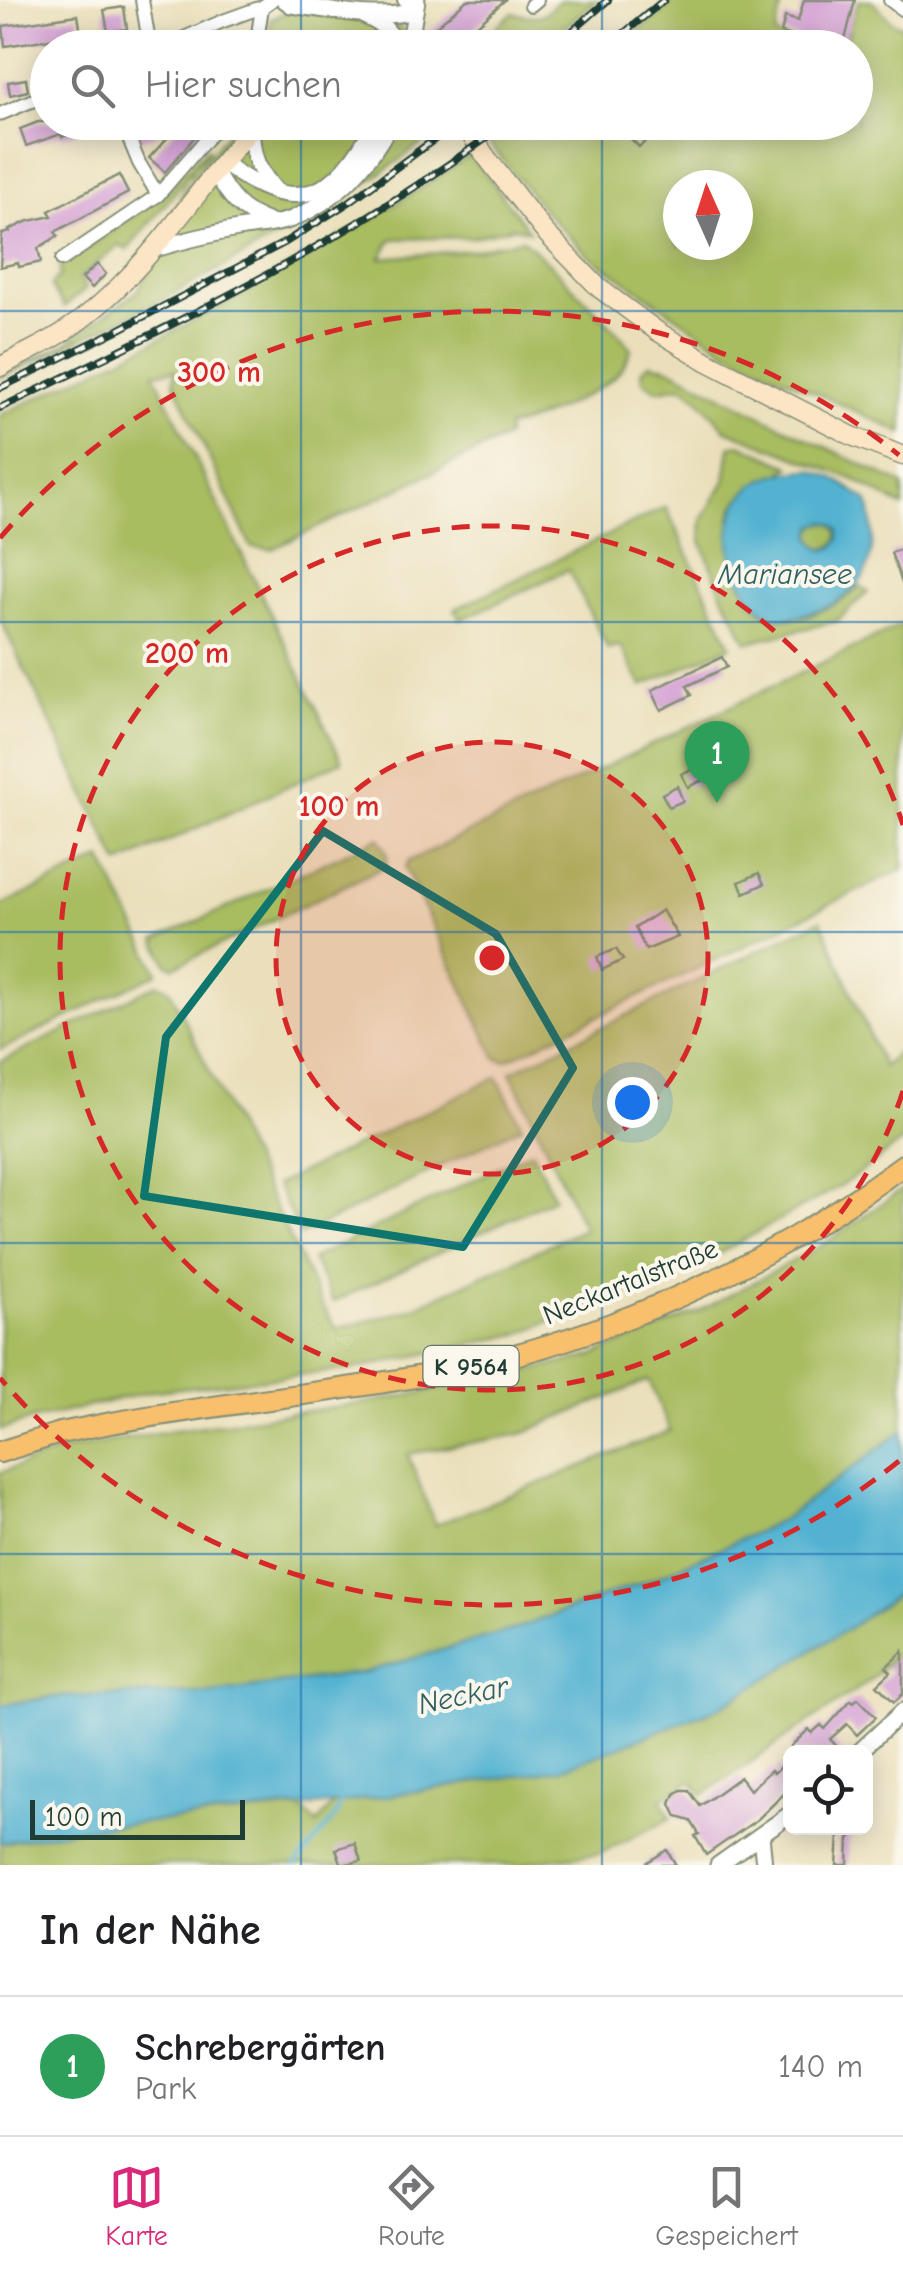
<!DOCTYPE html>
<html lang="de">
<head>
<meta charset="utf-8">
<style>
  body { margin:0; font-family:"Comic Neue",sans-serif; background:#f2f2f2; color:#202124 }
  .controls { position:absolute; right:30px; bottom:30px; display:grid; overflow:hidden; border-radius:15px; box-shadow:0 5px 25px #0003 }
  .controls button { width:90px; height:90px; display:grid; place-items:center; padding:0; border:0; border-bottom:2px solid #e0e0e0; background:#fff; color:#202124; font:50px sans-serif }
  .compass { position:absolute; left:663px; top:170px; width:90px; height:90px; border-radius:50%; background:#fff; box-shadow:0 5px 25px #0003; rotate:357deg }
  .scale { position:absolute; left:30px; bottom:25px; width:215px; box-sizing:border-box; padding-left:10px; border:5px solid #1f3d34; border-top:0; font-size:28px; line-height:35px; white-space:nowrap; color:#1f3d34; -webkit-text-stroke:8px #fbf7ec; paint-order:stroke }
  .you { position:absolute; left:632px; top:1102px; width:35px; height:35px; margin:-25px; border:8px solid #fff; border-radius:50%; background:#1a73e8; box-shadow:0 0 0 15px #1a73e833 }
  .badge { display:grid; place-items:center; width:65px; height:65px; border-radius:50%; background:#db2777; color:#fff; font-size:32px; font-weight:700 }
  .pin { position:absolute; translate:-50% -82px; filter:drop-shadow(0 2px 5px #0008) }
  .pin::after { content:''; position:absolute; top:52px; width:35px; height:30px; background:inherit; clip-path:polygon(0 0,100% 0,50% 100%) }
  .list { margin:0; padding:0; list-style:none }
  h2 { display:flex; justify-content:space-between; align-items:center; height:130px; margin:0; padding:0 40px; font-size:42px }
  h2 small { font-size:32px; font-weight:400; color:#757577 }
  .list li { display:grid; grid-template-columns:65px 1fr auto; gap:30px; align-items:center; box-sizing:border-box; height:140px; padding:0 40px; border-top:2px solid #e0e0e0 }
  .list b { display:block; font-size:38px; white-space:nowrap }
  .list p { margin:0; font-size:32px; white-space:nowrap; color:#757577 }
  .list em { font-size:32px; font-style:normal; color:#757577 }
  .icon { flex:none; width:55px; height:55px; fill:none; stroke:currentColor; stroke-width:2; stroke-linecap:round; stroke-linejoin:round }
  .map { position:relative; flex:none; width:903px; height:1865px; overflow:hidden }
  .search { position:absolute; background:#fff; box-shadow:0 5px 25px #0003; left:30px; right:30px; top:30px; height:110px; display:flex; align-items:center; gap:25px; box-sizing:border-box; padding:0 35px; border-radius:55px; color:#757577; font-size:38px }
  .sheet { height:270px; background:#fff }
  nav { display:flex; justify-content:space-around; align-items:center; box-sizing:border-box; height:140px; border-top:2px solid #e0e0e0; background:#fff; font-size:28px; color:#757577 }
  nav a { display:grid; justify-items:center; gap:5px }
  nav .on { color:#db2777 }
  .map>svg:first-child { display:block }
</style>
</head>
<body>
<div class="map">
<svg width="903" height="1865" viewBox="0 0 903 1865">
  <rect width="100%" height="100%" fill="#fbf7ec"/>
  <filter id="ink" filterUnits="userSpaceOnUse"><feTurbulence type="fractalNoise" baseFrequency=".01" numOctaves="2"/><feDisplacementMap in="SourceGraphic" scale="20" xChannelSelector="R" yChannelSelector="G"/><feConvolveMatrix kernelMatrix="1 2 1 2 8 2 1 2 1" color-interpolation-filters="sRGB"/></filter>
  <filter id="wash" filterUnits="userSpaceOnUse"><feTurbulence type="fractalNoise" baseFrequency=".0048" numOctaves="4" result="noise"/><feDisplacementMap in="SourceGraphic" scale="40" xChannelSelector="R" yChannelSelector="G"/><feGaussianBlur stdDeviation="2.25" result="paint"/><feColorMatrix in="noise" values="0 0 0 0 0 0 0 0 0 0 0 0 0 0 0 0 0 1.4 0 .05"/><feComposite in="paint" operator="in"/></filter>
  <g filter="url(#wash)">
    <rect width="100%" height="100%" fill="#eadfba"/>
    <!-- green -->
    <g fill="#a8bc60" stroke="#647c4a" stroke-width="2.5" fill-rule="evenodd">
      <path d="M 560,0 L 597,0 L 541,47 L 483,47 L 498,25 L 512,13 C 540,17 538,21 560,0 Z"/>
      <polygon points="675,0 783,0 775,35 806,47 619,47"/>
      <path d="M 859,0 L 871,0 L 893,23 L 903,26 L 903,433 L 730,353 L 588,255 L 547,214 L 489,143 L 519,123 L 856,122 L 856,48 L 830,47 L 833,39 L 845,43 ZM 678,185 L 738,185 L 738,245 L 678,245 Z"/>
      <polygon points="292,9 393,20 420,47 267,48 271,19"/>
      <polygon points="235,123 451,123 336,205 162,300 0,378 0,375 62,346 138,291 184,190"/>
      <polygon points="207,148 210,150 127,250 119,245 80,278 86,289 64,307 51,286 60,275 60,266 159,198"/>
      <path d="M 471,155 L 529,231 L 512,227 L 474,237 L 392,239 L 381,258 L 473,250 L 522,239 L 553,267 L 621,336 L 631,349 C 628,360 623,368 615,376 C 598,392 530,425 507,427 L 507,437 L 272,549 L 251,547 L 174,382 L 175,370 L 154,373 L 342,761 L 119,864 L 0,619 L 0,415 C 53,390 107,366 159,339 C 266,283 371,222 471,155 Z"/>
      <polygon points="649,364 667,367 769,420 896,481 903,485 903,507 853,479 726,430 697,397 682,386 658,390 643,381 642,371"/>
      <path d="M 740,444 L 790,466 C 775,481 752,483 738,501 C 718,528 737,598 767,614 C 793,628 841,606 860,586 L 868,592 L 837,621 L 747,642 L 722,593 L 701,541 L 702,519 L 725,481 L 730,447 Z"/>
      <polygon points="666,507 731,646 642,686 620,645 608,649 568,570 460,620 455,609"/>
      <circle cx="825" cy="535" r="13"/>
      <polygon points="903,624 903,869 505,1061 496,1058 405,868 409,861"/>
      <polygon points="379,838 387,853 386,866 174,967 167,964 156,940"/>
      <polygon points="102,859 158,973 0,1050 0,906"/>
      <polygon points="821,920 883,1067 903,1048 903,1141 844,1184 711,1258 518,1334 355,1369 154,1391 31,1420 0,1430 0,1062 158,984 170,990 322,1305 336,1329 408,1310 584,1229 511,1072"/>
      <polygon points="497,1077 522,1126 301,1235 276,1185"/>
      <polygon points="532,1151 554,1198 333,1302 312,1259"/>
      <path d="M 903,1189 L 903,1431 L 781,1521 L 655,1578 L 515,1629 L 366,1672 L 213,1693 L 55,1697 L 0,1705 L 0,1473 L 62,1450 L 168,1431 L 363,1403 L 481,1382 L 592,1356 L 698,1312 L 821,1246 ZM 649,1380 L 670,1431 L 435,1525 L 408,1454 L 521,1434 Z"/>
      <polygon points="903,1590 903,1648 869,1681 703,1795 692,1781 661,1799 671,1818 599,1854 532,1861 526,1865 0,1865 0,1843 78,1829 301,1808 317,1824 333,1804 561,1769 720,1707 852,1626"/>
    </g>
    <!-- water -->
    <g fill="#53b2d1" stroke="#397882" stroke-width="2.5" fill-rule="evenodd">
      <path d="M 812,470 L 834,478 L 868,501 C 881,557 868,597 809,613 C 795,617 779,621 765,612 C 754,605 748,594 742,583 C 723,550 724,502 760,481 C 776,472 794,471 812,470 ZM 825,522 L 833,524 L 839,529 L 839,539 L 834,547 L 824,550 L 816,544 L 811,536 L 814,526 Z"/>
      <polygon points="903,1431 903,1590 852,1626 720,1707 561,1769 333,1804 78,1829 0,1843 0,1705 55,1697 213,1693 366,1672 515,1629 655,1578 781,1521"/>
    </g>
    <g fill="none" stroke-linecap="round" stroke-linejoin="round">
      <!-- stream -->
      <polyline stroke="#53b2d1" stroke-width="4" points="296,1865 335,1817 342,1800"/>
    </g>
    <g id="blocks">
      <!-- building -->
      <g fill="#d29cd3">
        <polygon points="467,0 505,0 452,48 431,48 424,40 429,36 427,34"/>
        <polygon points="804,0 855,0 845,40 831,36 828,48 816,48 806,45 808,40 781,33 785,17 798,21"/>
        <polygon points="124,7 127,29 108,32 104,10"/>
        <polygon points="78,15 81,34 5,46 3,26"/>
        <polygon points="216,35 222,48 187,48"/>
        <polygon points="26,79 28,91 10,95 8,82"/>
        <polygon points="38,122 97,122 97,123 62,137 61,134 26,146 20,129"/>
        <polygon points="133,122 160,122 163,132 140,140"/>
        <polygon points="182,122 207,122 165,172 149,158"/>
        <polygon points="630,123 637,131 643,126 652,136 639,147 621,129"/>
        <polygon points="119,175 128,193 55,232 58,236 38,248 41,262 19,267 18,263 0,267 2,234 10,232 9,230 26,222 52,216 49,211"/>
        <polygon points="97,264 106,274 92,288 82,278"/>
        <polygon points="903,548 903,583 902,583 891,553"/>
        <polygon points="722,657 727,667 687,686 692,695 661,710 652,690"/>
        <polygon points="711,760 718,773 688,787 681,774"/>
        <polygon points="677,786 683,801 669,807 662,794"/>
        <polygon points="759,873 764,884 744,893 739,882"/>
        <polygon points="662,910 678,937 646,950 635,928"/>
        <polygon points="616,949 623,960 602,970 597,957"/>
        <polygon points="903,1651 903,1694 894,1702 877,1685 891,1672 886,1667"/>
        <polygon points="858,1698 876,1717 857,1735 847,1724 830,1739 842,1752 797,1752 791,1746 809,1729 812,1733 821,1725 825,1729 851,1700 854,1702"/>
        <polygon points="781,1766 790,1776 790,1788 758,1819 706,1855 695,1836 699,1834 691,1821 677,1817 671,1804 675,1794 681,1790 689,1790 700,1806 740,1777 750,1790 771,1770 774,1773"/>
        <polygon points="830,1828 861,1828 849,1839 848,1865 837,1865 839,1837"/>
        <polygon points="355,1843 361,1861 342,1865 336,1849"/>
        <polygon points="667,1850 676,1865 643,1865"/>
      </g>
    </g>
  </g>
  <g filter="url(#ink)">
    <use href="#blocks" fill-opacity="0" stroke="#848e77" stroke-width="2.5"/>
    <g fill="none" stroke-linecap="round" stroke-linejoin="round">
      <defs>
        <g id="minor">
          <polyline points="142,0 150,48"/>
          <polyline points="404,0 415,11"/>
          <polyline points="890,0 903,10"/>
          <polyline points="531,5 537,0"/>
          <polyline points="161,48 223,21 262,7 272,0"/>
          <polyline points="256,48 262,7"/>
          <polyline points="0,114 48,94"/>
          <polyline points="122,122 139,163 158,195"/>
          <polyline points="62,260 158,195 221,122"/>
        </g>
        <g id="tertiary">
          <path d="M 284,0 L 291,5 C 331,10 376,21 415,11"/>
          <path d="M 366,17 C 383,25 391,29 395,48"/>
          <polyline points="409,48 417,0"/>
          <path d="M 251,129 C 253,159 257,169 277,192"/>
          <path d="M 224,163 C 295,219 337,198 375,122"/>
          <path d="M 216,173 C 229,197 241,212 267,221"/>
          <path d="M 155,249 C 182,241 210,234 238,229 C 255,226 276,225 292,219 C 337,200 369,165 391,122"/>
          <polyline points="859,1752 903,1711"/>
          <polyline points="761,1835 764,1865"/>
          <polyline points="718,1865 790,1814"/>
        </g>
        <g id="secondary">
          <polyline points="462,122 487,158 544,231 599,288 657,331 708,362 852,436 903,456"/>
          <path d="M 0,367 C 20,355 42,346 62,333 C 144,280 192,193 257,122"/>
        </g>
        <path id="primary" d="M 0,1452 L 60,1433 L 111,1423 C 216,1404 322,1394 427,1375 C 599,1343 764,1269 903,1165"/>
      </defs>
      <!-- minor casing -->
      <use href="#minor" stroke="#848e77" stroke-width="16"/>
      <!-- tertiary casing -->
      <use href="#tertiary" stroke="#848e77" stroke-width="19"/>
      <!-- secondary casing -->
      <use href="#secondary" stroke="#848e77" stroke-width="21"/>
      <!-- primary casing -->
      <use href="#primary" stroke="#848e77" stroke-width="24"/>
      <!-- minor -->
      <use href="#minor" stroke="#fff" stroke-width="12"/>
      <!-- tertiary -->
      <use href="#tertiary" stroke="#fff" stroke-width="15"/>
      <!-- secondary -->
      <use href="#secondary" stroke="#fce5c4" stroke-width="18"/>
      <!-- primary -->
      <use href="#primary" stroke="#f8bf6c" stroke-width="20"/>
      <defs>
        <g id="rail">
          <polyline points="553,48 608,0"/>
          <polyline points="606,48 664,0"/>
          <polyline points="0,388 120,329 284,243 349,202 458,122"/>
          <path d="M 0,408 C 175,325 352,239 508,122"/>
        </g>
      </defs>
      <!-- rail casing -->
      <use href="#rail" stroke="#1f3d34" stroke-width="8"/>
      <!-- rail -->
      <use href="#rail" stroke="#fbf7ec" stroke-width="4" stroke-dasharray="11" stroke-linecap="butt"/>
    </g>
  </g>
  <!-- marked area -->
  <path fill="none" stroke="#0f766e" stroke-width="8" stroke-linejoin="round" d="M 323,831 L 496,934 L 573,1068 L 463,1247 L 144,1196 L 166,1037 Z"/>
  <!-- grid -->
  <path fill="none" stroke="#1f6fb2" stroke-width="2.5" stroke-opacity="0.55" d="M 301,0 L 301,48M 602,0 L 602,48M 301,122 L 301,1865M 602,122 L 602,1865M 0,311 L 903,311M 0,622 L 903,622M 0,932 L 903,932M 0,1243 L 903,1243M 0,1554 L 903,1554"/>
  <!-- distance rings -->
  <circle cx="492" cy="958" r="216" fill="#d62828" fill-opacity=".12"/>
  <g fill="none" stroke="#d62828" stroke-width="5" stroke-dasharray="18 12">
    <circle cx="492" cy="958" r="216"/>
    <path d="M903 1091A432 432 0 1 1 903 825"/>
    <path d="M899 1461A647 647 0 0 1 0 1378M0 538A647 647 0 0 1 899 455"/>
  </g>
  <g text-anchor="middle" stroke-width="8" stroke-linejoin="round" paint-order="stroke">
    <!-- shield labels -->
    <rect fill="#fbf7ec" stroke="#61756b" stroke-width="2.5" x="423.5" y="1346" width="95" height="40" rx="8"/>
    <g font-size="25" font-weight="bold" fill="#1f3d34">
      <text x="471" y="1375">K 9564</text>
    </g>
    <!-- street labels -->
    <g font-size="28" fill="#1f3d34" stroke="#fbf7ec">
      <text transform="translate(630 1281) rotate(-22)" y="10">Neckartalstraße</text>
    </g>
    <!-- water labels -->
    <g font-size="30" font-style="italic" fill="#2f6063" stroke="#fbf7ec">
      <text x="785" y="584">Mariansee</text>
      <text transform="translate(463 1695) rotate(-12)" y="10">Neckar</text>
    </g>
  </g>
  <circle cx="492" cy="958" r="15" fill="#d62828" stroke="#fbf7ec" stroke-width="5"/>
  <g font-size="30" text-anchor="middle" font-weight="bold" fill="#d62828" stroke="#fbf7ec" stroke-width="8" stroke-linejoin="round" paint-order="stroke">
    <text x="219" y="382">300 m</text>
    <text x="187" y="663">200 m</text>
    <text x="339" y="816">100 m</text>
  </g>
</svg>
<div class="controls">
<button><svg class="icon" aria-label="locate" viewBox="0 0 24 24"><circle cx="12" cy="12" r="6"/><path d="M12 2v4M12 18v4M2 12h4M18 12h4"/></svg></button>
</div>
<svg class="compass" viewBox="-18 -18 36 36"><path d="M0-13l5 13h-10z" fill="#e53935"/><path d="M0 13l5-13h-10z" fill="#757577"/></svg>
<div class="scale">100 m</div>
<div class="you"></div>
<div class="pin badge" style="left:717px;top:803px;background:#2e9e5b">1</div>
<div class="search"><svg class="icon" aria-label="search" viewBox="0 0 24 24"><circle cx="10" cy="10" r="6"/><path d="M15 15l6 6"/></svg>Hier suchen</div>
</div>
<section class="sheet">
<h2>In der Nähe<small></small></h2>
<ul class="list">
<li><span class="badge" style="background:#2e9e5b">1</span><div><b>Schrebergärten</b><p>Park</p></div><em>140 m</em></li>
</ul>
</section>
<nav>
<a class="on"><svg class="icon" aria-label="map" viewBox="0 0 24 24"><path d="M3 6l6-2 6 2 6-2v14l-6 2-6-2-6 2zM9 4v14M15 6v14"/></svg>Karte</a>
<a><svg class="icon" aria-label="directions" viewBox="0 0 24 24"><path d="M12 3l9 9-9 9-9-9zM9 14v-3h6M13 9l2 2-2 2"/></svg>Route</a>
<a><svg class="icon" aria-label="saved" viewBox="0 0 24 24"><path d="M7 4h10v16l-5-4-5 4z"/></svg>Gespeichert</a>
</nav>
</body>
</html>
